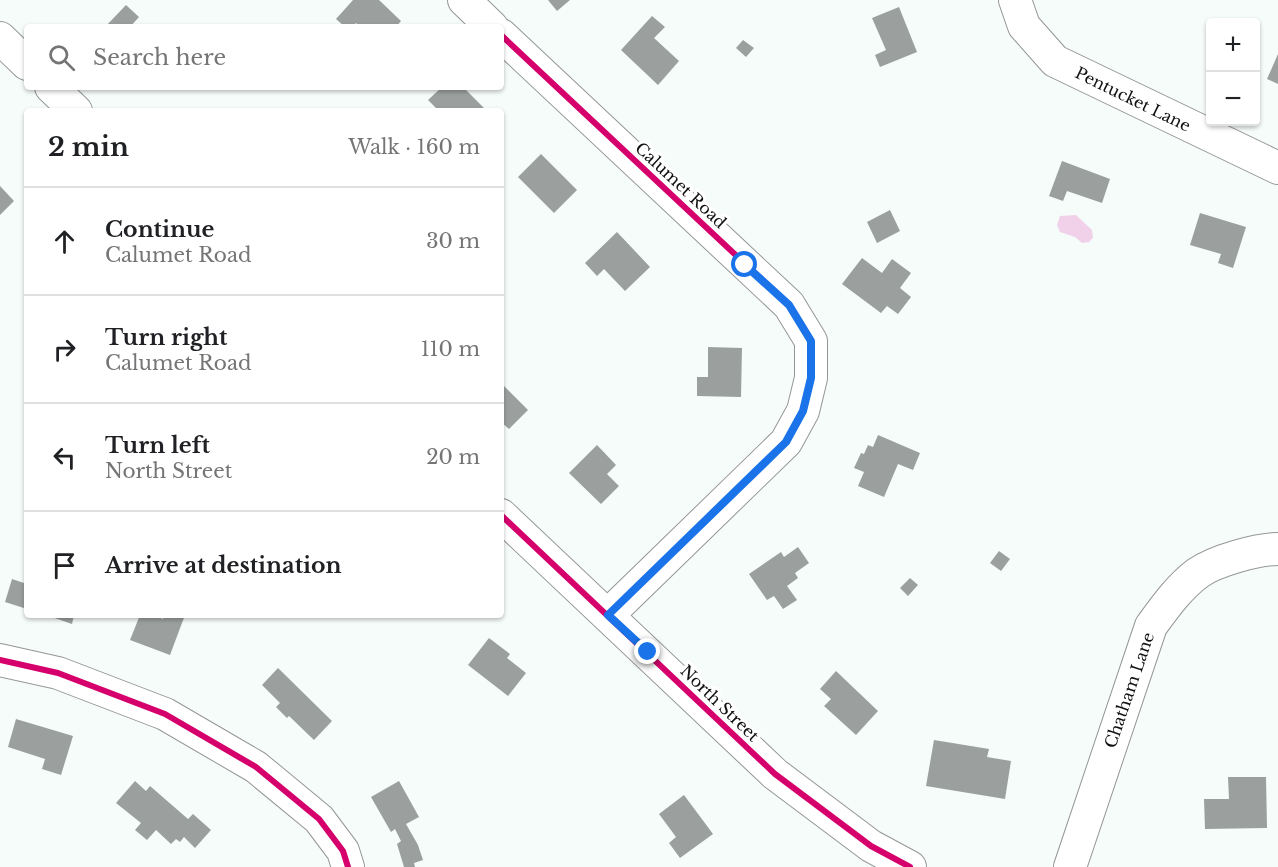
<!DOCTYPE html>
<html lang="en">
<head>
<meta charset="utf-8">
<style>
  body { margin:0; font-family:"Libre Baskerville",serif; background:#f2f2f2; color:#202124 }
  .controls { position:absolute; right:18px; top:18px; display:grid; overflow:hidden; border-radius:6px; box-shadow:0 2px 4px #0004 }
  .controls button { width:54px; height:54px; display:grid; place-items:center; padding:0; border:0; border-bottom:2px solid #e0e0e0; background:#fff; color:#202124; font:30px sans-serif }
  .stop { position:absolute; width:18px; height:18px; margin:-14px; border:4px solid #1a73e8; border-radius:50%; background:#fff }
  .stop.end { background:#1a73e8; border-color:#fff; box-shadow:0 2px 6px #0008 }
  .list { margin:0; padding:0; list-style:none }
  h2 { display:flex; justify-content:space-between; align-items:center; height:78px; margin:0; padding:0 24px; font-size:26px }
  h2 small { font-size:20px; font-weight:400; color:#757577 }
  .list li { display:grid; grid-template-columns:39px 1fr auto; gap:18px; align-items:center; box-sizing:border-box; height:108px; padding:0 24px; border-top:2px solid #e0e0e0 }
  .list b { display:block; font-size:22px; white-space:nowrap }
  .list p { margin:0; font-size:20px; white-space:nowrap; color:#757577 }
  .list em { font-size:20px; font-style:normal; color:#757577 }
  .icon { flex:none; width:33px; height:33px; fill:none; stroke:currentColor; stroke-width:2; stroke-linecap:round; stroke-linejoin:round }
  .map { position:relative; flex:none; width:1278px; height:867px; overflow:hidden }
  .search { position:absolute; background:#fff; box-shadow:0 2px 4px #0004; left:24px; top:24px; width:480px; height:66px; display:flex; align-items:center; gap:15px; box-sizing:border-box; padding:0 21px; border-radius:6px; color:#757577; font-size:22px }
  .panel { position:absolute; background:#fff; box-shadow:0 2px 4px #0004; left:24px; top:108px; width:480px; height:510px; border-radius:6px }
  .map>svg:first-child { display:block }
</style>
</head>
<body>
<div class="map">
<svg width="1278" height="867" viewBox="0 0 1278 867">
  <rect width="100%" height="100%" fill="#f6fcfa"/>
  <!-- water -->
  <polygon fill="#f1d1e9" points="1076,215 1092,230 1093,238 1089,242 1082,243 1075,237 1060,232 1057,225 1060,216"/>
  <!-- building -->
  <g fill="#9ba09e">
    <polygon points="353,0 379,0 401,21 396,27 360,27 356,23 352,27 345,27 336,19"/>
    <polygon points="548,0 570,0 557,11"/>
    <polygon points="126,5 139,17 130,27 105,27"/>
    <polygon points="899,7 917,52 880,67 875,55 886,50 872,18"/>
    <polygon points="652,16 665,27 654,38 679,61 658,85 621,50"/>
    <polygon points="743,40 754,48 746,57 736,48"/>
    <polygon points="1278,54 1278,84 1267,79"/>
    <polygon points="442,87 463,87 487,111 439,111 428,100"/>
    <polygon points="541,154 577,190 554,213 518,177"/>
    <polygon points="1062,161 1110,179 1102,203 1067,191 1063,201 1049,196"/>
    <polygon points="0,186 14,201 0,215"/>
    <polygon points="890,210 900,231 877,243 867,222"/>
    <polygon points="1200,213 1246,227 1233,268 1218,263 1221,254 1190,245"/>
    <polygon points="617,232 650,267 625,291 604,269 597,276 585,263"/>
    <polygon points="862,258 882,273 892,259 911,273 900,288 911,297 898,314 887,306 881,313 842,284"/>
    <polygon points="708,347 742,348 741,397 697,396 697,377 708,377"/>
    <polygon points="501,383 528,410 509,429 501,422"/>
    <polygon points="878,435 920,453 913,470 898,464 884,497 858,486 864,472 854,468 861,453 864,454 868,445 873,447"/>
    <polygon points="597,445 616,465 607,474 619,486 601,504 569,473"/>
    <polygon points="798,547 809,563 795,573 798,578 787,586 797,600 783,609 774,596 767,600 749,574 781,552 784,557"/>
    <polygon points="999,551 1010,559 1001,571 990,563"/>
    <polygon points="910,578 918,585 908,596 900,588"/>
    <polygon points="12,579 27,584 27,609 5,602"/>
    <polygon points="46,615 74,615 72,624"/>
    <polygon points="140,615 153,615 163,619 165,615 185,615 170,655 130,640"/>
    <polygon points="489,638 510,654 507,658 526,673 508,696 468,665"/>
    <polygon points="278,668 332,721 314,740 289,716 287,718 276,707 280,703 262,685"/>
    <polygon points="836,671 878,711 856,735 824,706 831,699 820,689"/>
    <polygon points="16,719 73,736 61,775 42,769 45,759 8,747"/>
    <polygon points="934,740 989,749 987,757 1011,761 1005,799 926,786"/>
    <polygon points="1228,777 1266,777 1267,828 1205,829 1204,799 1229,799"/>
    <polygon points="135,781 146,791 150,786 188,819 193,814 211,830 195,848 184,837 180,842 176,839 171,844 156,830 147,840 135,830 141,823 116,803"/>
    <polygon points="399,781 419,817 406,824 418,845 423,860 414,863 415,867 404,867 397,844 401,841 395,829 391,832 371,797"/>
    <polygon points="684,795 713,834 680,858 669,843 676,837 659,814"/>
  </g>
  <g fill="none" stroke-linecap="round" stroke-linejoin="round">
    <defs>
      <g id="minor">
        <polyline points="464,0 492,27"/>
        <polyline points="1015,0 1024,26 1055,61 1278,168"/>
        <polyline points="501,35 789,305 811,341 811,378 803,411 786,442 608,615"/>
        <polyline points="0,38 27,64"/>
        <polyline points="51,87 76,111"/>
        <polyline points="501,515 775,774 871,846 910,867"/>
        <polyline points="0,660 58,673 165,714 256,767 319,819 343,851 348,867"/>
        <path d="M 1070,867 L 1151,626 C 1165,607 1179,587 1198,573 C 1215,561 1257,549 1278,549"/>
      </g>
    </defs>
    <!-- minor casing -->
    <use href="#minor" stroke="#949695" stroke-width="34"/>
    <!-- minor -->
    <use href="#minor" stroke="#fefffe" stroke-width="32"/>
    <defs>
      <g id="cycleway">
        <polyline points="501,35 789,305 811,341 811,378 803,411 786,442 608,615"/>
        <polyline points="501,515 775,774 871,846 910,867"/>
        <polyline points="0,660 58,673 165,714 256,767 319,819 343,851 348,867"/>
      </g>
    </defs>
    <!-- cycleway casing -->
    <use href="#cycleway" stroke="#fff" stroke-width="10"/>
    <!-- cycleway -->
    <use href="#cycleway" stroke="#d6006c" stroke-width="6"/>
  </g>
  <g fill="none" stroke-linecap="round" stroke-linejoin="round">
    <!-- route -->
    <polyline stroke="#1a73e8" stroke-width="8" points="648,652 608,615 786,442 803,411 811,378 811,341 789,305 745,265"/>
  </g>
  <g text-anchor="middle" stroke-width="6" stroke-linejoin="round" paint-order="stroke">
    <!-- street labels -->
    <g font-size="16" fill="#101010" stroke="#fff">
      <text transform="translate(1133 99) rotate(26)" y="6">Pentucket Lane</text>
      <text transform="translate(681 185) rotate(43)" y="6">Calumet Road</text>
      <text transform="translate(1129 690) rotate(-71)" y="6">Chatham Lane</text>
      <text transform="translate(720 703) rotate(44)" y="6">North Street</text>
    </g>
  </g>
</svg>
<div class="controls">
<button>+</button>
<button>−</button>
</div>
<div class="stop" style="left:745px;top:265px"></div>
<div class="stop end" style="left:648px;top:652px"></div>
<div class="search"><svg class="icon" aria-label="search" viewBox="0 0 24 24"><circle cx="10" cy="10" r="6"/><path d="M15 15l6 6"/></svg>Search here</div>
<section class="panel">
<h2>2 min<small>Walk · 160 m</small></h2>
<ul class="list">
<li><svg class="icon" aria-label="ahead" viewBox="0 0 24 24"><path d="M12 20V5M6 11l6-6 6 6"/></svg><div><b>Continue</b><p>Calumet Road</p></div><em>30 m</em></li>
<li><svg class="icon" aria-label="right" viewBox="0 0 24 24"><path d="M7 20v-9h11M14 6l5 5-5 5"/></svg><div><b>Turn right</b><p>Calumet Road</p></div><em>110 m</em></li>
<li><svg class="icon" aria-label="left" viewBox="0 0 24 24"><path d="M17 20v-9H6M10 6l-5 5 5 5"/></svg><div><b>Turn left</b><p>North Street</p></div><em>20 m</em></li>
<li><svg class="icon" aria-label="arrive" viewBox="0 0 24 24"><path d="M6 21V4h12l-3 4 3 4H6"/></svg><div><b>Arrive at destination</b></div></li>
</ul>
</section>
</div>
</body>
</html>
